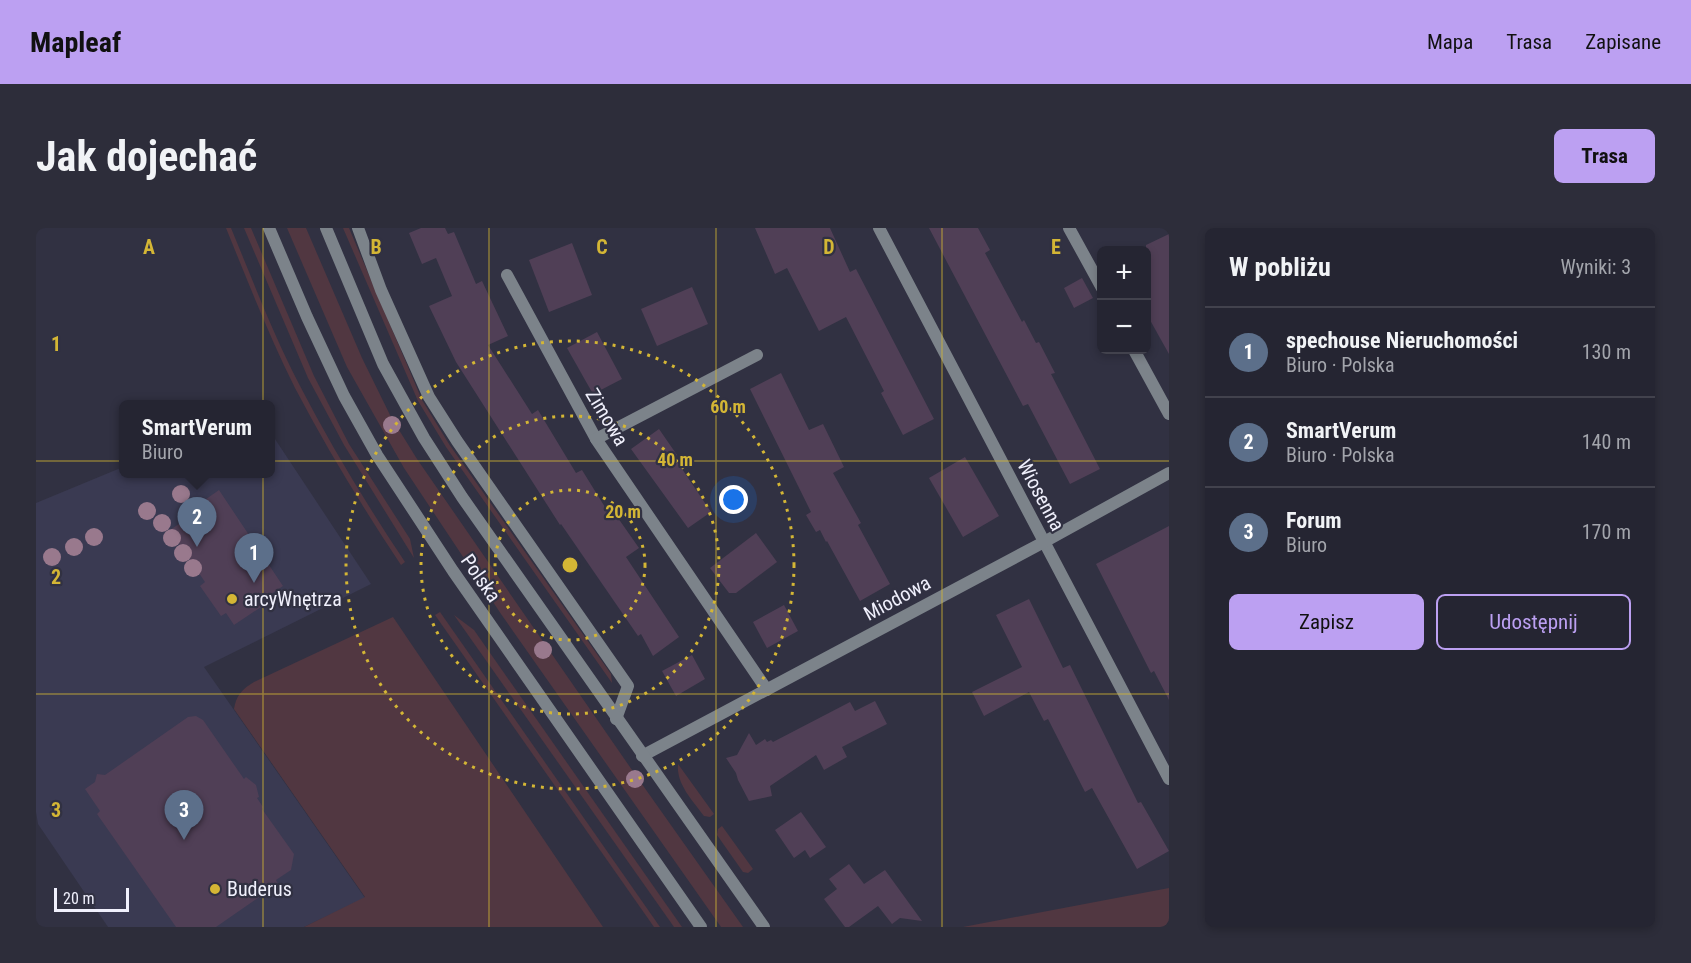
<!DOCTYPE html>
<html lang="pl">
<head>
<meta charset="utf-8">
<style>
  body { margin:0; font-family:"Roboto Condensed",sans-serif; background:#2d2d3a; color:#f1f3f6 }
  .controls { position:absolute; right:18px; top:18px; display:grid; overflow:hidden; border-radius:9px; box-shadow:0 3px 9px #0003 }
  .controls button { width:54px; height:54px; display:grid; place-items:center; padding:0; border:0; border-bottom:2px solid #42424d; background:#252532; color:#f1f3f6; font:30px sans-serif }
  .scale { position:absolute; left:18px; bottom:15px; width:75px; box-sizing:border-box; padding-left:6px; border:3px solid #f0f0fc; border-top:0; font-size:16px; line-height:21px; white-space:nowrap; color:#f0f0fc; -webkit-text-stroke:4px #313142; paint-order:stroke }
  .you { position:absolute; left:698px; top:272px; width:21px; height:21px; margin:-15px; border:4px solid #fff; border-radius:50%; background:#1a73e8; box-shadow:0 0 0 9px #1a73e833 }
  .badge { display:grid; place-items:center; width:39px; height:39px; border-radius:50%; background:#bca0f2; color:#fff; font-size:20px; font-weight:700 }
  .pin { position:absolute; translate:-50% -50px; filter:drop-shadow(0 2px 3px #0008) }
  .pin::after { content:''; position:absolute; top:32px; width:21px; height:18px; background:inherit; clip-path:polygon(0 0,100% 0,50% 100%) }
  .popup { position:absolute; left:83px; top:172px; width:156px; height:78px; box-sizing:border-box; display:grid; place-content:center; border-radius:9px; background:#252532; filter:drop-shadow(0 2px 4px #0005); font-size:20px; white-space:nowrap; color:#a3a5ac }
  .popup b { font-size:22px; color:#f1f3f6 }
  .popup::after { content:''; position:absolute; left:50%; top:100%; margin-left:-12px; border:12px solid transparent; border-top-color:#252532 }
  .list { margin:0; padding:0; list-style:none }
  h2 { display:flex; justify-content:space-between; align-items:center; height:78px; margin:0; padding:0 24px; font-size:26px }
  h2 small { font-size:20px; font-weight:400; color:#a3a5ac }
  .list li { display:grid; grid-template-columns:39px 1fr auto; gap:18px; align-items:center; box-sizing:border-box; height:90px; padding:0 24px; border-top:2px solid #42424d }
  .list b { display:block; font-size:22px; white-space:nowrap }
  .list p { margin:0; font-size:20px; white-space:nowrap; color:#a3a5ac }
  .list em { font-size:20px; font-style:normal; color:#a3a5ac }
  .actions { display:flex; gap:12px; padding:18px 24px }
  .actions a { flex:1; padding:14px 0; border:2px solid #bca0f2; border-radius:9px; text-align:center; font-size:21px; color:#bca0f2 }
  .actions .main { background:#bca0f2; color:#111 }
  .map { position:relative; flex:none; width:1133px; height:699px; overflow:hidden; border-radius:9px }
  header { display:flex; align-items:center; gap:36px; box-sizing:border-box; height:84px; padding:0 30px; background:#bca0f2; color:#111 }
  header strong { font-size:28px }
  nav { display:flex; gap:33px; margin-inline-start:auto; font-size:21px }
  .intro { display:flex; align-items:center; justify-content:space-between; box-sizing:border-box; height:144px; padding:0 36px }
  h1 { margin:0; font-size:42px }
  .button { padding:15px 27px; border-radius:9px; background:#bca0f2; color:#111; font-size:21px; font-weight:700 }
  main { display:flex; gap:36px; padding:0 36px }
  aside { flex:1; background:#252532; border-radius:9px; box-shadow:0 3px 9px #0003 }
  .map>svg:first-child { display:block }
</style>
</head>
<body>
<header>
<strong>Mapleaf</strong>
<nav><a>Mapa</a><a>Trasa</a><a>Zapisane</a></nav>
</header>
<div class="intro"><h1>Jak dojechać</h1><a class="button">Trasa</a></div>
<main>
<div class="map">
<svg width="1133" height="699" viewBox="0 0 1133 699">
  <rect width="100%" height="100%" fill="#313142"/>
  <!-- built -->
  <polygon fill="#3a3a52" points="235,205 335,356 168,439 329,670 268,699 72,699 2,596 0,584 0,275 87,239 88,246 234,246"/>
  <!-- green -->
  <g fill="#513741">
    <path d="M 190,0 L 195,0 C 217,53 237,106 263,156 C 295,218 331,277 369,334 L 365,337 C 327,280 291,221 259,160 C 233,108 212,54 190,0 Z"/>
    <polygon points="208,0 215,0 278,148 313,216 374,311 378,330 308,217 272,150"/>
    <polygon points="251,0 270,0 326,130 355,189 381,231 596,542 707,699 685,699 465,386 368,240 311,139"/>
    <polygon points="307,0 313,0 386,172 413,216 575,446 576,455 410,219 382,173"/>
    <polygon points="404,384 624,699 618,699 399,387"/>
    <polygon points="418,387 438,402 646,699 638,699"/>
    <path d="M 357,389 L 567,699 L 268,699 L 329,669 L 198,481 C 200,468 206,461 218,454 Z"/>
    <path d="M 642,536 L 678,586 L 674,589 L 668,588 C 657,573 640,556 642,536 Z"/>
    <polygon points="686,598 717,641 712,645 707,644 681,607 682,601"/>
    <polygon points="1133,660 1133,699 927,699"/>
  </g>
  <!-- building -->
  <g fill="#503f56">
    <polygon points="385,0 409,0 412,6 418,4 440,56 446,53 472,108 452,117 496,186 502,182 540,245 546,242 577,292 582,290 603,320 590,329 643,409 617,428 605,406 602,408 525,296 524,297 420,134 393,78 416,68 400,30 386,36 373,5"/>
    <polygon points="719,0 794,0 814,44 820,41 898,191 867,207 845,165 848,163 810,89 783,103 751,40 739,46"/>
    <polygon points="893,0 942,0 954,22 949,25 986,94 988,92 1000,115 1003,114 1019,145 1015,146 1064,241 1034,256 992,176 987,178"/>
    <polygon points="1133,6 1133,126 1110,85 1110,17"/>
    <polygon points="536,15 556,67 513,84 493,32"/>
    <polygon points="1046,50 1057,70 1038,80 1028,60"/>
    <polygon points="656,59 672,96 621,118 605,81"/>
    <polygon points="561,104 586,151 557,166 531,120"/>
    <polygon points="745,145 773,202 787,196 808,239 797,245 825,295 822,297 854,356 824,373 791,313 790,314 784,302 780,304 770,287 775,284 714,161"/>
    <polygon points="623,201 641,227 638,229 675,284 652,300 595,221"/>
    <polygon points="929,229 963,288 927,309 893,250"/>
    <polygon points="183,262 247,358 222,375 225,379 198,397 190,385 185,388 164,358 169,354 134,302 159,285 156,281"/>
    <polygon points="1133,298 1133,472 1118,443 1115,445 1060,336"/>
    <polygon points="720,305 741,334 700,365 693,365 674,340"/>
    <polygon points="993,371 1027,440 1034,437 1102,575 1105,574 1133,623 1101,641 1056,560 1049,564 1012,491 1008,493 993,464 948,488 936,464 986,439 960,387"/>
    <polygon points="748,377 762,403 731,420 717,394"/>
    <polygon points="656,427 669,451 640,468 626,443"/>
    <polygon points="839,473 851,496 806,519 811,529 788,542 780,527 734,558 736,568 713,573 702,552 700,545 690,530 701,527 713,505 720,517 729,511 731,514 735,512 737,514 814,474 819,483"/>
    <polygon points="160,488 167,492 208,551 210,549 220,557 223,569 221,570 227,579 226,581 258,626 255,642 240,652 242,656 180,699 140,699 61,586 64,583 49,561 59,554 61,546 69,547 152,489"/>
    <polygon points="765,584 790,619 774,630 769,622 758,630 739,602"/>
    <polygon points="813,636 828,656 849,642 886,693 864,690 856,696 842,678 813,699 809,699 788,671 801,661 793,651"/>
  </g>
  <g fill="none" stroke-linecap="round" stroke-linejoin="round">
    <!-- minor -->
    <g stroke="#7c838a" stroke-width="12">
      <polyline points="322,0 345,62 393,169 421,213 592,458 580,491"/>
      <polyline points="843,0 1133,551"/>
      <polyline points="1033,0 1066,60"/>
      <polyline points="471,47 560,211 731,462"/>
      <polyline points="1098,122 1133,186"/>
      <polyline points="560,211 721,127"/>
      <polyline points="606,528 1008,314 1133,245"/>
    </g>
    <!-- tertiary -->
    <g stroke="#7c838a" stroke-width="12">
      <polyline points="233,0 271,89 308,168 341,227 417,343 665,699"/>
      <polyline points="290,0 347,136 388,210 426,269 728,699"/>
    </g>
  </g>
  <!-- trees -->
  <g fill="#99798d">
    <circle cx="356" cy="197" r="9"/>
    <circle cx="145" cy="266" r="9"/>
    <circle cx="111" cy="283" r="9"/>
    <circle cx="126" cy="295" r="9"/>
    <circle cx="58" cy="309" r="9"/>
    <circle cx="136" cy="310" r="9"/>
    <circle cx="38" cy="319" r="9"/>
    <circle cx="147" cy="325" r="9"/>
    <circle cx="16" cy="329" r="9"/>
    <circle cx="157" cy="340" r="9"/>
    <circle cx="507" cy="422" r="9"/>
    <circle cx="599" cy="551" r="9"/>
  </g>
  <!-- grid -->
  <path fill="none" stroke="#d4b635" stroke-width="1.5" stroke-opacity="0.55" d="M 227,0 L 227,699M 453,0 L 453,699M 680,0 L 680,699M 906,0 L 906,699M 0,233 L 1133,233M 0,466 L 1133,466"/>
  <!-- distance rings -->
  <g fill="none" stroke="#d4b635" stroke-width="3" stroke-dasharray="3 6">
    <circle cx="534" cy="337" r="75"/>
    <circle cx="534" cy="337" r="149"/>
    <circle cx="534" cy="337" r="224"/>
  </g>
  <!-- markers -->
  <g fill="#d4b635" stroke="#313142" stroke-width="2">
    <circle cx="196" cy="371" r="6"/>
    <circle cx="179" cy="661" r="6"/>
  </g>
  <g text-anchor="middle" stroke-width="4.5" stroke-linejoin="round" paint-order="stroke">
    <!-- street labels -->
    <g font-size="20" fill="#f0f0fc" stroke="#313142">
      <text transform="translate(571 189) rotate(59)" y="7">Zimowa</text>
      <text transform="translate(1005 267) rotate(62)" y="7">Wiosenna</text>
      <text transform="translate(445 350) rotate(55)" y="7">Polska</text>
      <text transform="translate(861 370) rotate(-28)" y="7">Miodowa</text>
    </g>
    <!-- poi labels -->
    <g font-size="20" fill="#f0f0fc" stroke="#313142" text-anchor="start">
      <text x="208" y="378">arcyWnętrza</text>
      <text x="191" y="668">Buderus</text>
    </g>
  </g>
  <g font-size="20" text-anchor="middle" font-weight="bold" fill="#d4b635" stroke="#313142" stroke-width="4.5" stroke-linejoin="round" paint-order="stroke">
    <text x="113" y="26">A</text>
    <text x="340" y="26">B</text>
    <text x="566" y="26">C</text>
    <text x="793" y="26">D</text>
    <text x="1020" y="26">E</text>
    <text x="20" y="123">1</text>
    <text x="20" y="356">2</text>
    <text x="20" y="589">3</text>
  </g>
  <circle cx="534" cy="337" r="9" fill="#d4b635" stroke="#313142" stroke-width="3"/>
  <g font-size="18" text-anchor="middle" font-weight="bold" fill="#d4b635" stroke="#313142" stroke-width="4.5" stroke-linejoin="round" paint-order="stroke">
    <text x="692" y="185">60 m</text>
    <text x="639" y="238">40 m</text>
    <text x="587" y="290">20 m</text>
  </g>
</svg>
<div class="controls">
<button>+</button>
<button>−</button>
</div>
<div class="scale">20 m</div>
<div class="you"></div>
<div class="pin badge" style="left:218px;top:355px;background:#5c6f8a">1</div>
<div class="pin badge" style="left:161px;top:319px;background:#5c6f8a">2</div>
<div class="popup"><b>SmartVerum</b>Biuro</div>
<div class="pin badge" style="left:148px;top:612px;background:#5c6f8a">3</div>
</div>
<aside>
<h2>W pobliżu<small>Wyniki: 3</small></h2>
<ul class="list">
<li><span class="badge" style="background:#5c6f8a">1</span><div><b>spechouse Nieruchomości</b><p>Biuro · Polska</p></div><em>130 m</em></li>
<li><span class="badge" style="background:#5c6f8a">2</span><div><b>SmartVerum</b><p>Biuro · Polska</p></div><em>140 m</em></li>
<li><span class="badge" style="background:#5c6f8a">3</span><div><b>Forum</b><p>Biuro</p></div><em>170 m</em></li>
</ul>
<div class="actions"><a class="main">Zapisz</a><a>Udostępnij</a></div>
</aside>
</main>
</body>
</html>
